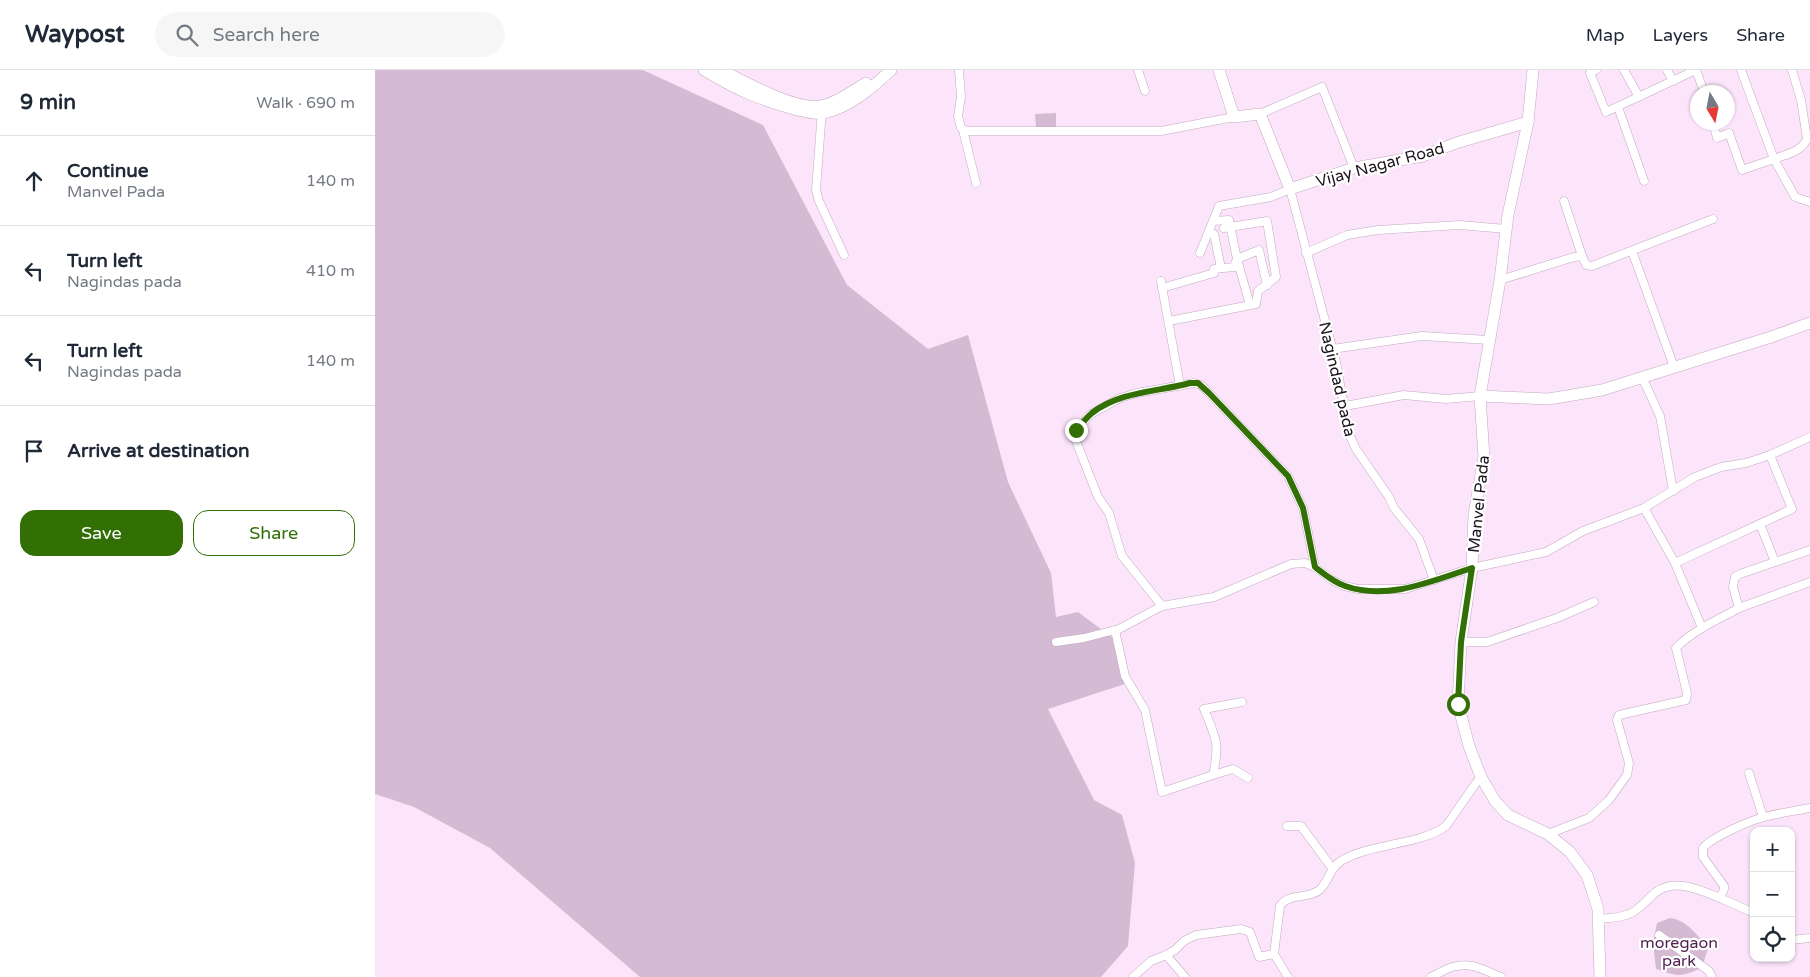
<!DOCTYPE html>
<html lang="en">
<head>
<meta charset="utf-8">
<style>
  body { margin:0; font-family:"Varela Round",sans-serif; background:#f6f6f7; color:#1f2937 }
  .controls { position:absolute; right:15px; bottom:15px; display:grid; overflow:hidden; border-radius:10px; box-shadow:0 1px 4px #0004 }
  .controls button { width:45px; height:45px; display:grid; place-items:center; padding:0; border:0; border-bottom:1px solid #e0e1e3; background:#fff; color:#1f2937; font:25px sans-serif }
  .compass { position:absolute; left:1315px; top:15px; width:45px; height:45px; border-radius:50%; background:#fff; box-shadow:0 1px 4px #0004; rotate:170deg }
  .stop { position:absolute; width:15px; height:15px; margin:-11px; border:4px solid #327006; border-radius:50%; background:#fff }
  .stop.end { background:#327006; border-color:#fff; box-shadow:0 1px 5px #0008 }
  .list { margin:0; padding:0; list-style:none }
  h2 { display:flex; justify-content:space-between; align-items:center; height:65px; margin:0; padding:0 20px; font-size:21px }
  h2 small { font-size:16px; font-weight:400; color:#747a83 }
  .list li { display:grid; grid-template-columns:32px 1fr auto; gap:15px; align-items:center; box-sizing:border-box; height:90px; padding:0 20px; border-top:1px solid #e0e1e3 }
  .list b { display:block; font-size:19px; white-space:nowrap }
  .list p { margin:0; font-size:16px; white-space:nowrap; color:#747a83 }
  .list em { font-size:16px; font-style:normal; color:#747a83 }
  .actions { display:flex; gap:10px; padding:15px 20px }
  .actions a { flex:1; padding:11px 0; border:1px solid #327006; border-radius:15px; text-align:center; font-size:18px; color:#327006 }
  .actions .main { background:#327006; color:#fff }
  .icon { flex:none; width:28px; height:28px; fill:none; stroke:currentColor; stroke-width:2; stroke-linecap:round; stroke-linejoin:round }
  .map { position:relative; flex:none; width:1435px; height:907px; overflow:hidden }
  header { display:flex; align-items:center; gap:30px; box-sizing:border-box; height:70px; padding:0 25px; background:#fff; border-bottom:1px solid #e0e1e3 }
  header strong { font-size:24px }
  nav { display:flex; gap:28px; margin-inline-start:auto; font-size:18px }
  .search { width:350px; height:45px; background:#f6f6f7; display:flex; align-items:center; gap:12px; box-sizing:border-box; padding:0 18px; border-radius:28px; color:#747a83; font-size:19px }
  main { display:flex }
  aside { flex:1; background:#fff }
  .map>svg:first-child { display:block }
</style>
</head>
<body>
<header>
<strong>Waypost</strong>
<div class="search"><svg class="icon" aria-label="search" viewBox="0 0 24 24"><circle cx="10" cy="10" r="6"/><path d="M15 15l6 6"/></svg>Search here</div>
<nav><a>Map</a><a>Layers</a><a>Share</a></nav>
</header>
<main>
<aside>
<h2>9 min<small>Walk · 690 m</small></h2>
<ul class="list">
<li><svg class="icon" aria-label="ahead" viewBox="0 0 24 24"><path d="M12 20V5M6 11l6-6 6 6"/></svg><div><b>Continue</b><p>Manvel Pada</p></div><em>140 m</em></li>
<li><svg class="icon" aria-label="left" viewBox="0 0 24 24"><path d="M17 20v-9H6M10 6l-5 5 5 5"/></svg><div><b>Turn left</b><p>Nagindas pada</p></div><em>410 m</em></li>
<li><svg class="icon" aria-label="left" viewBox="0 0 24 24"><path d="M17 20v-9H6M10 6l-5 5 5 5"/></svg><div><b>Turn left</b><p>Nagindas pada</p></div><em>140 m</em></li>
<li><svg class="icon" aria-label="arrive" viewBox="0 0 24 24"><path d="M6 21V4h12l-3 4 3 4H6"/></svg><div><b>Arrive at destination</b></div></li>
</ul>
<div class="actions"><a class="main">Save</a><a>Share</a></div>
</aside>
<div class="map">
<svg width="1435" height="907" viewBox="0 0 1435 907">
  <rect width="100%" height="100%" fill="#fce5fb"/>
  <!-- green -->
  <g fill="#d4bbd3">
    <polygon points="0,0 266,0 270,1 388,55 472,215 553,279 593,265 633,412 676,503 681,547 703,542 738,568 750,614 673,639 719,730 747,745 760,793 753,876 726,907 265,907 115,778 39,737 0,724"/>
    <polygon points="681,43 681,58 661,57 660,44"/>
    <path d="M 1295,848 C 1312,850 1322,865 1333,878 L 1327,898 C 1305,907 1304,907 1281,899 L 1278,873 L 1282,853 Z"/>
  </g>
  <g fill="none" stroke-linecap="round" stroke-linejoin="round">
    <defs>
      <g id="street">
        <polyline points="584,0 586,27 583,46 586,58 592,61 786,61 859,47"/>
        <polyline points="763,0 770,21"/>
        <polyline points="1221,0 1215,3 1231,42 1321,0"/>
        <polyline points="1249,0 1264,27"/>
        <polyline points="1292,0 1298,11"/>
        <polyline points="1321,0 1329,22"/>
        <path d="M 1366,0 L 1399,89 C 1412,84 1426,82 1432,69 L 1426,30 L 1417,0"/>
        <polyline points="1243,37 1269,111"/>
        <polyline points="447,40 441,120 444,131 469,185"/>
        <polyline points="885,44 947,17 979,98"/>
        <polyline points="1338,52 1342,68 1354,63 1367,100 1399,89 1420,127 1435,132"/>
        <polyline points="588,60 601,113"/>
        <polyline points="1189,131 1207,186"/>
        <polyline points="838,151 854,150 862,189 875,235"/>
        <polyline points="834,162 839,164 846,198"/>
        <polyline points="1257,181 1299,297"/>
        <polyline points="825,183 844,136 896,127 915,119 961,292 974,364 981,379 1014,427 1019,438 1044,469 1059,510"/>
        <polyline points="931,183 972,165 1003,160 1085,155 1131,159"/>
        <polyline points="1125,210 1199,187 1207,186 1211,195 1217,196 1338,149"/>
        <polyline points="786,211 805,316"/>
        <polyline points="787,218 839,203 839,199 859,197 862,189 884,180 892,215"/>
        <polyline points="794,251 881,234 883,221 901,207 892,151 849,158"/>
        <polyline points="957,279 1047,266 1114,270"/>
        <polyline points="1267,307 1285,346 1298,421"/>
        <polyline points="970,336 1029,325 1071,329 1105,326"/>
        <polyline points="1269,438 1300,493 1327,558"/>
        <polyline points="1385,454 1400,492"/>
        <polyline points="1300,493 1417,439 1395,385"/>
        <polyline points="787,536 747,486 734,443 723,427 701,371 701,360 716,344 745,328 762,323 819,313 826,315 834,323 913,406 928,438 940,497"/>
        <polyline points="1364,538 1435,512"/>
        <path d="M 740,560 L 750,606 L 770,640 L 787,722 L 838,705 C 845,673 841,668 829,639 L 867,632"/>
        <polyline points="681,572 709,568 744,559 787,536 839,527 916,494 930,493 940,497 957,510 969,516 983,519 1030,519 1097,498 1171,482 1208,461 1269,438 1320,407 1346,397 1371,393 1395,385 1435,367"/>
        <polyline points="1086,572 1112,572 1182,548 1219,532"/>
        <polyline points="1374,703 1388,747"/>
        <polyline points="838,705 858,699 873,708"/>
        <polyline points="912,756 926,756 957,798"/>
        <path d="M 1173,764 L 1214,748 L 1234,730 L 1252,705 L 1254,693 L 1242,650 L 1244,645 L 1311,630 L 1312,623 L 1301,578 C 1318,560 1343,550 1364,538 L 1358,517 L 1360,507 L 1365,504 L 1435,480"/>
        <polyline points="1345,828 1379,843"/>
        <path d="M 1223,849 C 1233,848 1245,848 1254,844 C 1265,840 1272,829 1281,822 C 1301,808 1325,820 1345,828 L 1349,819 L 1349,816 L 1328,787 L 1328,778 C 1337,767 1374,751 1389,747 C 1404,743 1420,741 1435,738"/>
        <polyline points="1284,865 1334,901 1337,907"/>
        <polyline points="1416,870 1435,868"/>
        <polyline points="791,885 810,907"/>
        <polyline points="758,907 776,891 791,885 800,880 809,871 821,865 866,859 875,862 884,887 899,884"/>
        <path d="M 913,907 L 899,884 L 905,836 C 913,823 932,829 943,821 C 954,813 954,798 966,791 C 996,773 1046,775 1071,756 L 1101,713 L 1106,707"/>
        <path d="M 1056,907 C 1063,904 1070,899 1077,897 C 1098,891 1110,901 1126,907"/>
      </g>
      <g id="secondary">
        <path d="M 329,0 C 361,19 382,29 419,39 C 429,41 439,45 449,43 C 475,37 497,18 516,0"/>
        <path d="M 346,0 C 370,12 419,40 446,36 C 460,34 479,20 491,13"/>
        <polyline points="844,0 859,47 885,44 915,119 979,98 1048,86 1081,73 1153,52"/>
        <polyline points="1158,0 1153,52 1133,145 1125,210 1105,326 1109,387 1099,445 1097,498 1086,572 1083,634 1094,676 1106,707 1120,731 1133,745 1173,764 1195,782 1212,805 1223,839 1225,907"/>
        <polyline points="1105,326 1174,329 1227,320 1396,267 1435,253"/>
      </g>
    </defs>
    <!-- street casing -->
    <use href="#street" stroke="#c1aac0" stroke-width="9"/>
    <!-- secondary casing -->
    <use href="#secondary" stroke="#c1aac0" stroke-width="12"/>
    <!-- street -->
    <use href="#street" stroke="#fff" stroke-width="8"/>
    <!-- secondary -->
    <use href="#secondary" stroke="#fff" stroke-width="11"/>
  </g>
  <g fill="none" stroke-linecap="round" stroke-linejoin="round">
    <!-- route -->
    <path stroke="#327006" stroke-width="6" d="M 701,360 C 706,355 711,348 717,343 C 746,321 782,322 815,313 L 823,313 L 834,323 L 913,406 L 928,438 L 940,497 C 949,504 958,512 970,516 C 1012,531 1057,511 1097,498 L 1086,572 L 1083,634"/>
  </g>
  <g text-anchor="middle" stroke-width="4.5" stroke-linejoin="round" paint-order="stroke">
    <!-- street labels -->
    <g font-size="16" fill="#1e161e" stroke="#fff">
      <text transform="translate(1005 94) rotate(-15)" y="6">Vijay Nagar Road</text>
      <text transform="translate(963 309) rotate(77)" y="6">Nagindad pada</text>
      <text transform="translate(1103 434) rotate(-84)" y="6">Manvel Pada</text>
    </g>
    <!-- park labels -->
    <g font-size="16" fill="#4f1f50" stroke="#fff">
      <text x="1304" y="878">moregaon<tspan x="1304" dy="18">park</tspan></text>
    </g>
  </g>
</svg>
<div class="controls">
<button>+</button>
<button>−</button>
<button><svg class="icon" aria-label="locate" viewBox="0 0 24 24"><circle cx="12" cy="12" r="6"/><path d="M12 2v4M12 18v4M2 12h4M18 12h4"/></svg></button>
</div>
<svg class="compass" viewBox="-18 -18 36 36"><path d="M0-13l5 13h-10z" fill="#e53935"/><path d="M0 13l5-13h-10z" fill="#747a83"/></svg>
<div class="stop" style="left:1083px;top:634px"></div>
<div class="stop end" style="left:701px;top:360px"></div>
</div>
</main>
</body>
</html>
